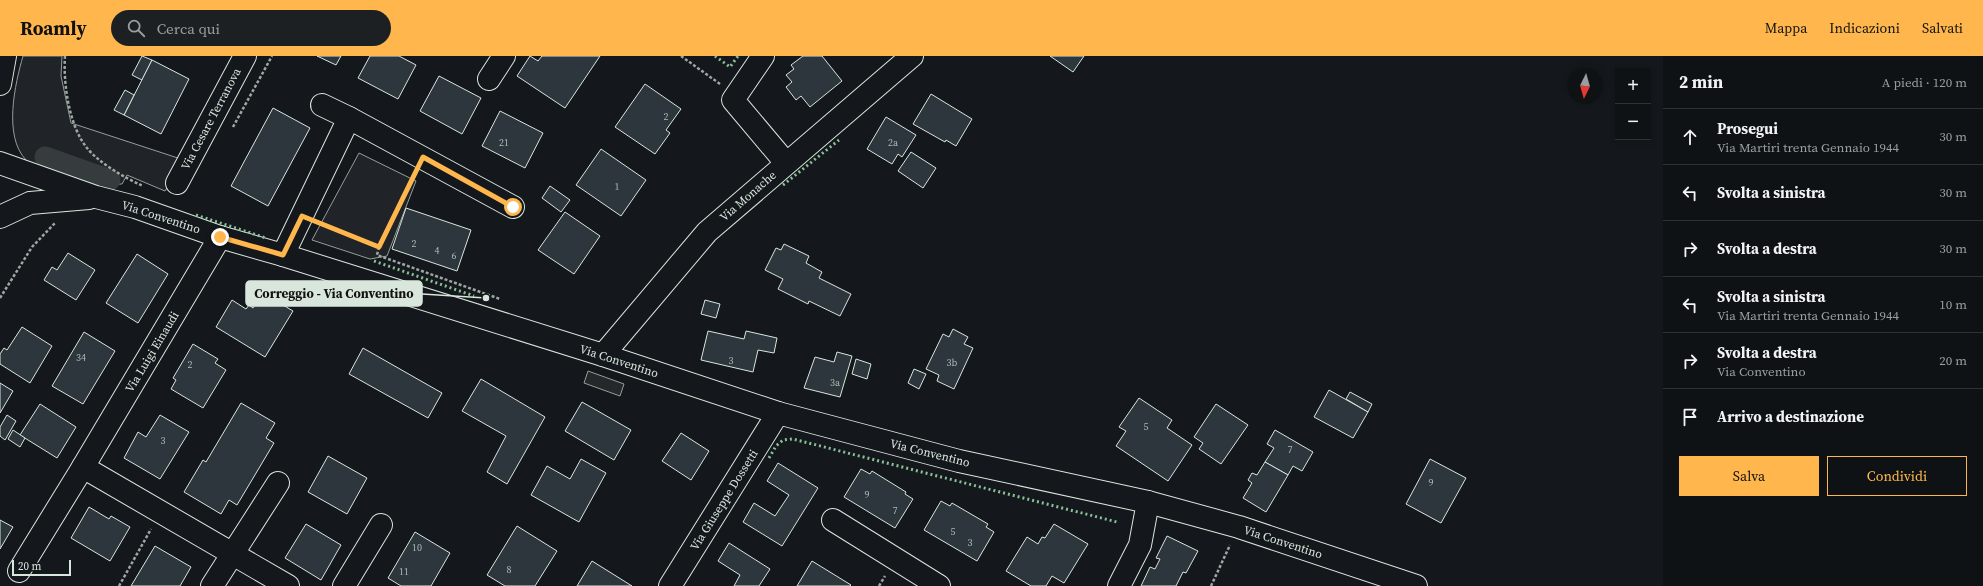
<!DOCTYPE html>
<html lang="it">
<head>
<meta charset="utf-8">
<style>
  body { margin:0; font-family:"Source Serif 4",serif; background:#1d2022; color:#f1f3f6 }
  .controls { position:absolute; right:12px; top:12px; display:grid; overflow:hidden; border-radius:0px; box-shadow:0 2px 6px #0003 }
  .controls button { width:36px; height:36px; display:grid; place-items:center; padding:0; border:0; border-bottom:1px solid #2f3234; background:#0f1215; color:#f1f3f6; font:20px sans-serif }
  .compass { position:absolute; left:1567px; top:12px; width:36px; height:36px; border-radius:50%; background:#0f1215; box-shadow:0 2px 6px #0003; rotate:185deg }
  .scale { position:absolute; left:12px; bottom:10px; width:59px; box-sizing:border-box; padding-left:4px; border:2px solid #d8e6dc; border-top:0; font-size:11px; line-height:14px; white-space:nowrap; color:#d8e6dc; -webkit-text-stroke:3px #14181c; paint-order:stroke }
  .stop { position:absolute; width:12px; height:12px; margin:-9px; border:3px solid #ffb74d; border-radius:50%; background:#fff }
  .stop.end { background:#ffb74d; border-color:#fff; box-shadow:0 1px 4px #0008 }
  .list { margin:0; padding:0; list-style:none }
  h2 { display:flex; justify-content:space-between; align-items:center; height:52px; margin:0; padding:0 16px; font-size:17px }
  h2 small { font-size:13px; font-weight:400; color:#9b9ea0 }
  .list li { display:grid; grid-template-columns:26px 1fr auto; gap:12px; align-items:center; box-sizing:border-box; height:56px; padding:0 16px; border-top:1px solid #2f3234 }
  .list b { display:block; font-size:15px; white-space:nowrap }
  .list p { margin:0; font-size:13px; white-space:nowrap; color:#9b9ea0 }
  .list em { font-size:13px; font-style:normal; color:#9b9ea0 }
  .actions { display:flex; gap:8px; padding:12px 16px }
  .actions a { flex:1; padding:9px 0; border:1px solid #ffb74d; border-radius:0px; text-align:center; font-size:14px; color:#ffb74d }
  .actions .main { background:#ffb74d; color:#111 }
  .icon { flex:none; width:22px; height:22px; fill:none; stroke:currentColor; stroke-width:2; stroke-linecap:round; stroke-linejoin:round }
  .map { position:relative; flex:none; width:1663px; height:530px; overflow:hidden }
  header { display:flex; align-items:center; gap:24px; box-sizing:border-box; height:56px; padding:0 20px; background:#ffb74d; color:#111 }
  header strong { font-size:19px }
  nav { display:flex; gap:22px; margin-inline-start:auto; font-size:14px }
  .search { width:280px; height:36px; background:#1d2022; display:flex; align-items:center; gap:10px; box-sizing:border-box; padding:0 14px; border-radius:22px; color:#9b9ea0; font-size:15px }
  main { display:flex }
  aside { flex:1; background:#0f1215 }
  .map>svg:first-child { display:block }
</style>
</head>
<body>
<header>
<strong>Roamly</strong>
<div class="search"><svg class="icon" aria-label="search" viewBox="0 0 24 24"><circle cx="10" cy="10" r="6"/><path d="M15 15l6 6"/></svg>Cerca qui</div>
<nav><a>Mappa</a><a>Indicazioni</a><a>Salvati</a></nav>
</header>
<main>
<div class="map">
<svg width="1663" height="530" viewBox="0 0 1663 530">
  <rect width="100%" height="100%" fill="#14181c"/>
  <!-- green -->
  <g fill="#202428" stroke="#939e99">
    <path d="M 23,0 L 62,0 L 61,20 L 71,67 L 184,104 L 165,135 L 127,119 L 122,128 C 111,128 99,129 88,129 C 75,127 35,113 26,104 C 3,80 15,28 23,0 Z"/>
    <polygon points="359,97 416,125 387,200 370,203 312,184"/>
  </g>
  <!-- parking -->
  <polygon fill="#24282b" stroke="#939e99" points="588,315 624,328 620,340 584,327"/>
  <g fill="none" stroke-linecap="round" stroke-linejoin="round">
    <!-- canal -->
    <polyline stroke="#363b3e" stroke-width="21" points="45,101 110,124"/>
  </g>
  <!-- building -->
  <g fill="#2c363c" stroke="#d8e6dc">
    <polygon points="142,0 152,4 142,24 132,19"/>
    <polygon points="317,0 341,0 336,9"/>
    <polygon points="370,0 399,0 416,9 398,43 358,22"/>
    <polygon points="530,0 538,5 542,0 600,0 565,52 517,20"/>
    <polygon points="803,0 822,0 842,25 810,51 801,40 796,44 786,31 792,26 786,19 794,13 791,9"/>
    <polygon points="1050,0 1084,0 1073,16"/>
    <polygon points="152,4 189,23 161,78 124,59"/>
    <polygon points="439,20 481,42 462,78 420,55"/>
    <polygon points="645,28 681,53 666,74 670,77 655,98 615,71"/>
    <polygon points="125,34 134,39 124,59 114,54"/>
    <polygon points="931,38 972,63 956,90 946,84 945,86 913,68"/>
    <polygon points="273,52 310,72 268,150 231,130"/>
    <polygon points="500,55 543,77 525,112 482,90"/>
    <polygon points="886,61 916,79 902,101 898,98 892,108 867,93"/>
    <polygon points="601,93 646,124 621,160 576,129"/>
    <polygon points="911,96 936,112 923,132 898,115"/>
    <polygon points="550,130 570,144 561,156 542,142"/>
    <polygon points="406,152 471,174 457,215 392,193"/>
    <polygon points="565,156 600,180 574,218 538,194"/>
    <polygon points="784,188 809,200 806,207 822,216 819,222 851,238 840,260 809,245 808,248 778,233 783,223 765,214 776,192 781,194"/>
    <polygon points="68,197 95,214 76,244 44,224 52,211 57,214"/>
    <polygon points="137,198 168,218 138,267 106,247"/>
    <polygon points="263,237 293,255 265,301 216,271 232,244 246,253 249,249 253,252"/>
    <polygon points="705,244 720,248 716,262 701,258"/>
    <polygon points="22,271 52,290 30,327 0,308 0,298 4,292 7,294"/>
    <polygon points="953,273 968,281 964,288 973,292 954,333 937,325 939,319 926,313 943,278 949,281"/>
    <polygon points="708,275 744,283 746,275 777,282 774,297 758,294 753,316 701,304"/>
    <polygon points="84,276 115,295 83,348 52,330"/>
    <polygon points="193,288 218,303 215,307 226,314 203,352 171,333 176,324 173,322"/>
    <polygon points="363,292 442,337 428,362 349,318"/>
    <polygon points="837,296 852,300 840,341 804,332 815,301 834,306"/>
    <polygon points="856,303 871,308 867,323 852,318"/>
    <polygon points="914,313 926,318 919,333 908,327"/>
    <polygon points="481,323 545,361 507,428 487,416 506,380 462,355"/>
    <polygon points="0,327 13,335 0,357"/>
    <polygon points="1329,334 1368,356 1353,382 1314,361"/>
    <polygon points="1350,336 1372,348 1368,356 1346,343"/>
    <polygon points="1139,342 1172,364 1167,372 1192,389 1168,425 1116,390 1126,375 1119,371"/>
    <polygon points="582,346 631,374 614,404 565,375"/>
    <polygon points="241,347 275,367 266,382 274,387 237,449 229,444 221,458 184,436 203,404 206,406"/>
    <polygon points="40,348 76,371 57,402 20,379"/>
    <polygon points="1216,348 1248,369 1221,408 1199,393 1203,387 1194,381"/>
    <polygon points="7,359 16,365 5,384 0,380 0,371"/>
    <polygon points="160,359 189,376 160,423 124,402 138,376 146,381"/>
    <polygon points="13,374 25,382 20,391 8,383"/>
    <polygon points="1275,374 1313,396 1302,415 1293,410 1288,419 1265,406 1274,392 1267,388"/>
    <polygon points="681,377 709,395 691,424 662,405"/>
    <polygon points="328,400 367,422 347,458 308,436"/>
    <polygon points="581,403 606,417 579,466 531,439 547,410 570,423"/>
    <polygon points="1430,403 1466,422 1441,467 1406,448"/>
    <polygon points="1265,406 1288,419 1266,456 1243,442 1252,427 1248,424 1252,417 1257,419"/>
    <polygon points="778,407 818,432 782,490 743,466 754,447 775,460 789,439 767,425"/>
    <polygon points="861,413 870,418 872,415 906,436 905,438 913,443 895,472 844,441"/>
    <polygon points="941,445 950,450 952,447 988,468 986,471 994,476 977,505 924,474"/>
    <polygon points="89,451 109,463 111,460 130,471 110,505 71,482"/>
    <polygon points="0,464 13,471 0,493"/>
    <polygon points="306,468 341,489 321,524 285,502"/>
    <polygon points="1054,468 1088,488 1064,527 1052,520 1046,530 1031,530 1006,515 1027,481 1038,488 1042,481 1045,482"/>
    <polygon points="517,470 557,495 535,530 505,530 487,519"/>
    <polygon points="415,476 450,497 431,530 401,530 388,522"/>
    <polygon points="1167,480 1198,495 1186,517 1183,516 1176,530 1141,530 1150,511 1155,513 1160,503 1156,502"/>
    <polygon points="729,487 770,513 759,530 734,530 740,519 718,505"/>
    <polygon points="155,490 191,511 180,530 131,530"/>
    <polygon points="592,505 632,530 577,530"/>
    <polygon points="812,505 851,529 850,530 797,530"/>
  </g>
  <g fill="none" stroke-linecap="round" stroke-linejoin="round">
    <defs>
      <g id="minor">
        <polyline points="763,0 733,44 786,107"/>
        <polyline points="489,23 504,0"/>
        <polyline points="0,28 5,0"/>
        <polyline points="322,49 349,62"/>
        <polyline points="0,107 96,141 135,151 220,181 283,199 603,299 778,357 959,405 1148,446 1239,471 1416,530"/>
        <polyline points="177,127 245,0"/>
        <polyline points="0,161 30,147 89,142"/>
        <polyline points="220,181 83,411 288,530"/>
        <polyline points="283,199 349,62 513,151"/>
        <polyline points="603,299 707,176 912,0"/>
        <polyline points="833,464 939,530"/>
        <polyline points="19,515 83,411"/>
        <polyline points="212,530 278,427"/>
        <polyline points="344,530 381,469"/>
        <polyline points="670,530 778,357"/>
        <polyline points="1119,530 1140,489 1148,446"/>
      </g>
    </defs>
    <!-- minor casing -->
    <use href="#minor" stroke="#d8e6dc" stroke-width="24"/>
    <!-- path -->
    <g stroke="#9da8a2" stroke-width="2.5" stroke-dasharray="3 2" stroke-linecap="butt">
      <path d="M 65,0 C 63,27 69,70 87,92 C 99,107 125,122 143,130"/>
      <polyline points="681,0 720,28"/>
      <polyline points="233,71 272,0"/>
      <polyline points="321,168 379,191 413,120"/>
      <polyline points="379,191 377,199 500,243"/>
      <polyline points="0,242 32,191 55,167"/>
      <polyline points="119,530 151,473"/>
      <polyline points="879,530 885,520"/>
      <polyline points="1211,530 1230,489"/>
    </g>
    <!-- minor -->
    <use href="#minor" stroke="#14181c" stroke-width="22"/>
    <!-- hedge -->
    <g stroke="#8ac095" stroke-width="3" stroke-dasharray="2 3" stroke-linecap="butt">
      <polyline points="715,0 730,11 738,0"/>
      <polyline points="783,129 839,84"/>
      <polyline points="196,159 266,182"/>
      <polyline points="374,205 474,240"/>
      <polyline points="769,402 776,390 783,384 793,383 1117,466"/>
    </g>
  </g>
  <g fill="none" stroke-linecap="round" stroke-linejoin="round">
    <!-- route -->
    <polyline stroke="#ffb74d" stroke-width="5" points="220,181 283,199 302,160 379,191 423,101 513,151"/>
  </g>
  <g text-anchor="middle" stroke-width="3" stroke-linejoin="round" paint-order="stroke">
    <!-- number labels -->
    <g font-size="10" fill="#adbab4">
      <text x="666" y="64">2</text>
      <text x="504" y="90">21</text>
      <text x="893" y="90">2a</text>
      <text x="617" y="134">1</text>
      <text x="414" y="191">2</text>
      <text x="437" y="198">4</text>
      <text x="454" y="203">6</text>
      <text x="81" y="305">34</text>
      <text x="731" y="308">3</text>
      <text x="952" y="310">3b</text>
      <text x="190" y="312">2</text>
      <text x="835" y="330">3a</text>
      <text x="1146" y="374">5</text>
      <text x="163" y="388">3</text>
      <text x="1290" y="397">7</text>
      <text x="1431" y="430">9</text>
      <text x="867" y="442">9</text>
      <text x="895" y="458">7</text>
      <text x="953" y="479">5</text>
      <text x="970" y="490">3</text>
      <text x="417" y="495">10</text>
      <text x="509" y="517">8</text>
      <text x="404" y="519">11</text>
    </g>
    <!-- street labels -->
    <g font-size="12" fill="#d8e6dc" stroke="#14181c">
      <text transform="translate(211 63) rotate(-62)" y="4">Via Cesare Terranova</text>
      <text transform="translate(748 140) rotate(-41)" y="4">Via Monache</text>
      <text transform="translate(161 161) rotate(18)" y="4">Via Conventino</text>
      <text transform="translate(152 296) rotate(-59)" y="4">Via Luigi Einaudi</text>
      <text transform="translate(619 305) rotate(18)" y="4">Via Conventino</text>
      <text transform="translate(930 397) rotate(14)" y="4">Via Conventino</text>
      <text transform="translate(724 444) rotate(-58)" y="4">Via Giuseppe Dossetti</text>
      <text transform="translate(1283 486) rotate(18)" y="4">Via Conventino</text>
    </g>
  </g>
  <!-- callouts -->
  <path fill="none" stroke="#d8e6dc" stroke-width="1.5" d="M486 242L422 238"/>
  <circle fill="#d8e6dc" stroke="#14181c" stroke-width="1.5" cx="486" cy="242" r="4"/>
  <rect fill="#d8e6dc" stroke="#d8e6dc" stroke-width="1.5" x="246" y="225" width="176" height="25" rx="4"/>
  <g font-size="13" text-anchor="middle" font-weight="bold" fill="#111">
    <text x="334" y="242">Correggio - Via Conventino</text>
  </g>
</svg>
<div class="controls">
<button>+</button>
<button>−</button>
</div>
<svg class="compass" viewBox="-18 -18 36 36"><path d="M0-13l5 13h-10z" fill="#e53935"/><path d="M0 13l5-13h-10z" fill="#9b9ea0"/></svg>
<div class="scale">20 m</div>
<div class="stop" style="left:513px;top:151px"></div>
<div class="stop end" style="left:220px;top:181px"></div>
</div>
<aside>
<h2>2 min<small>A piedi · 120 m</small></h2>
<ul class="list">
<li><svg class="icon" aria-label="ahead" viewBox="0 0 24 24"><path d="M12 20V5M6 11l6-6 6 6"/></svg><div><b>Prosegui</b><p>Via Martiri trenta Gennaio 1944</p></div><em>30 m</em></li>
<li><svg class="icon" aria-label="left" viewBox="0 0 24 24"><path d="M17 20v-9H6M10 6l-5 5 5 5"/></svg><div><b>Svolta a sinistra</b></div><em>30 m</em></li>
<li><svg class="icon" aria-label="right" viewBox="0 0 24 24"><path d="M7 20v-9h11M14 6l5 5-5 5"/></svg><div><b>Svolta a destra</b></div><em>30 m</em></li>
<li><svg class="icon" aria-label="left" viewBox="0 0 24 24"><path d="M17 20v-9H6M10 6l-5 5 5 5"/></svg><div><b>Svolta a sinistra</b><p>Via Martiri trenta Gennaio 1944</p></div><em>10 m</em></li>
<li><svg class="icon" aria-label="right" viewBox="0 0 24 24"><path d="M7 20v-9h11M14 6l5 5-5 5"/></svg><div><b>Svolta a destra</b><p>Via Conventino</p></div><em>20 m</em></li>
<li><svg class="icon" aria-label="arrive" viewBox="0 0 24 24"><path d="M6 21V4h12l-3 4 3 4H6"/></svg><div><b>Arrivo a destinazione</b></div></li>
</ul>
<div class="actions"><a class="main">Salva</a><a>Condividi</a></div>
</aside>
</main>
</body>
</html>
